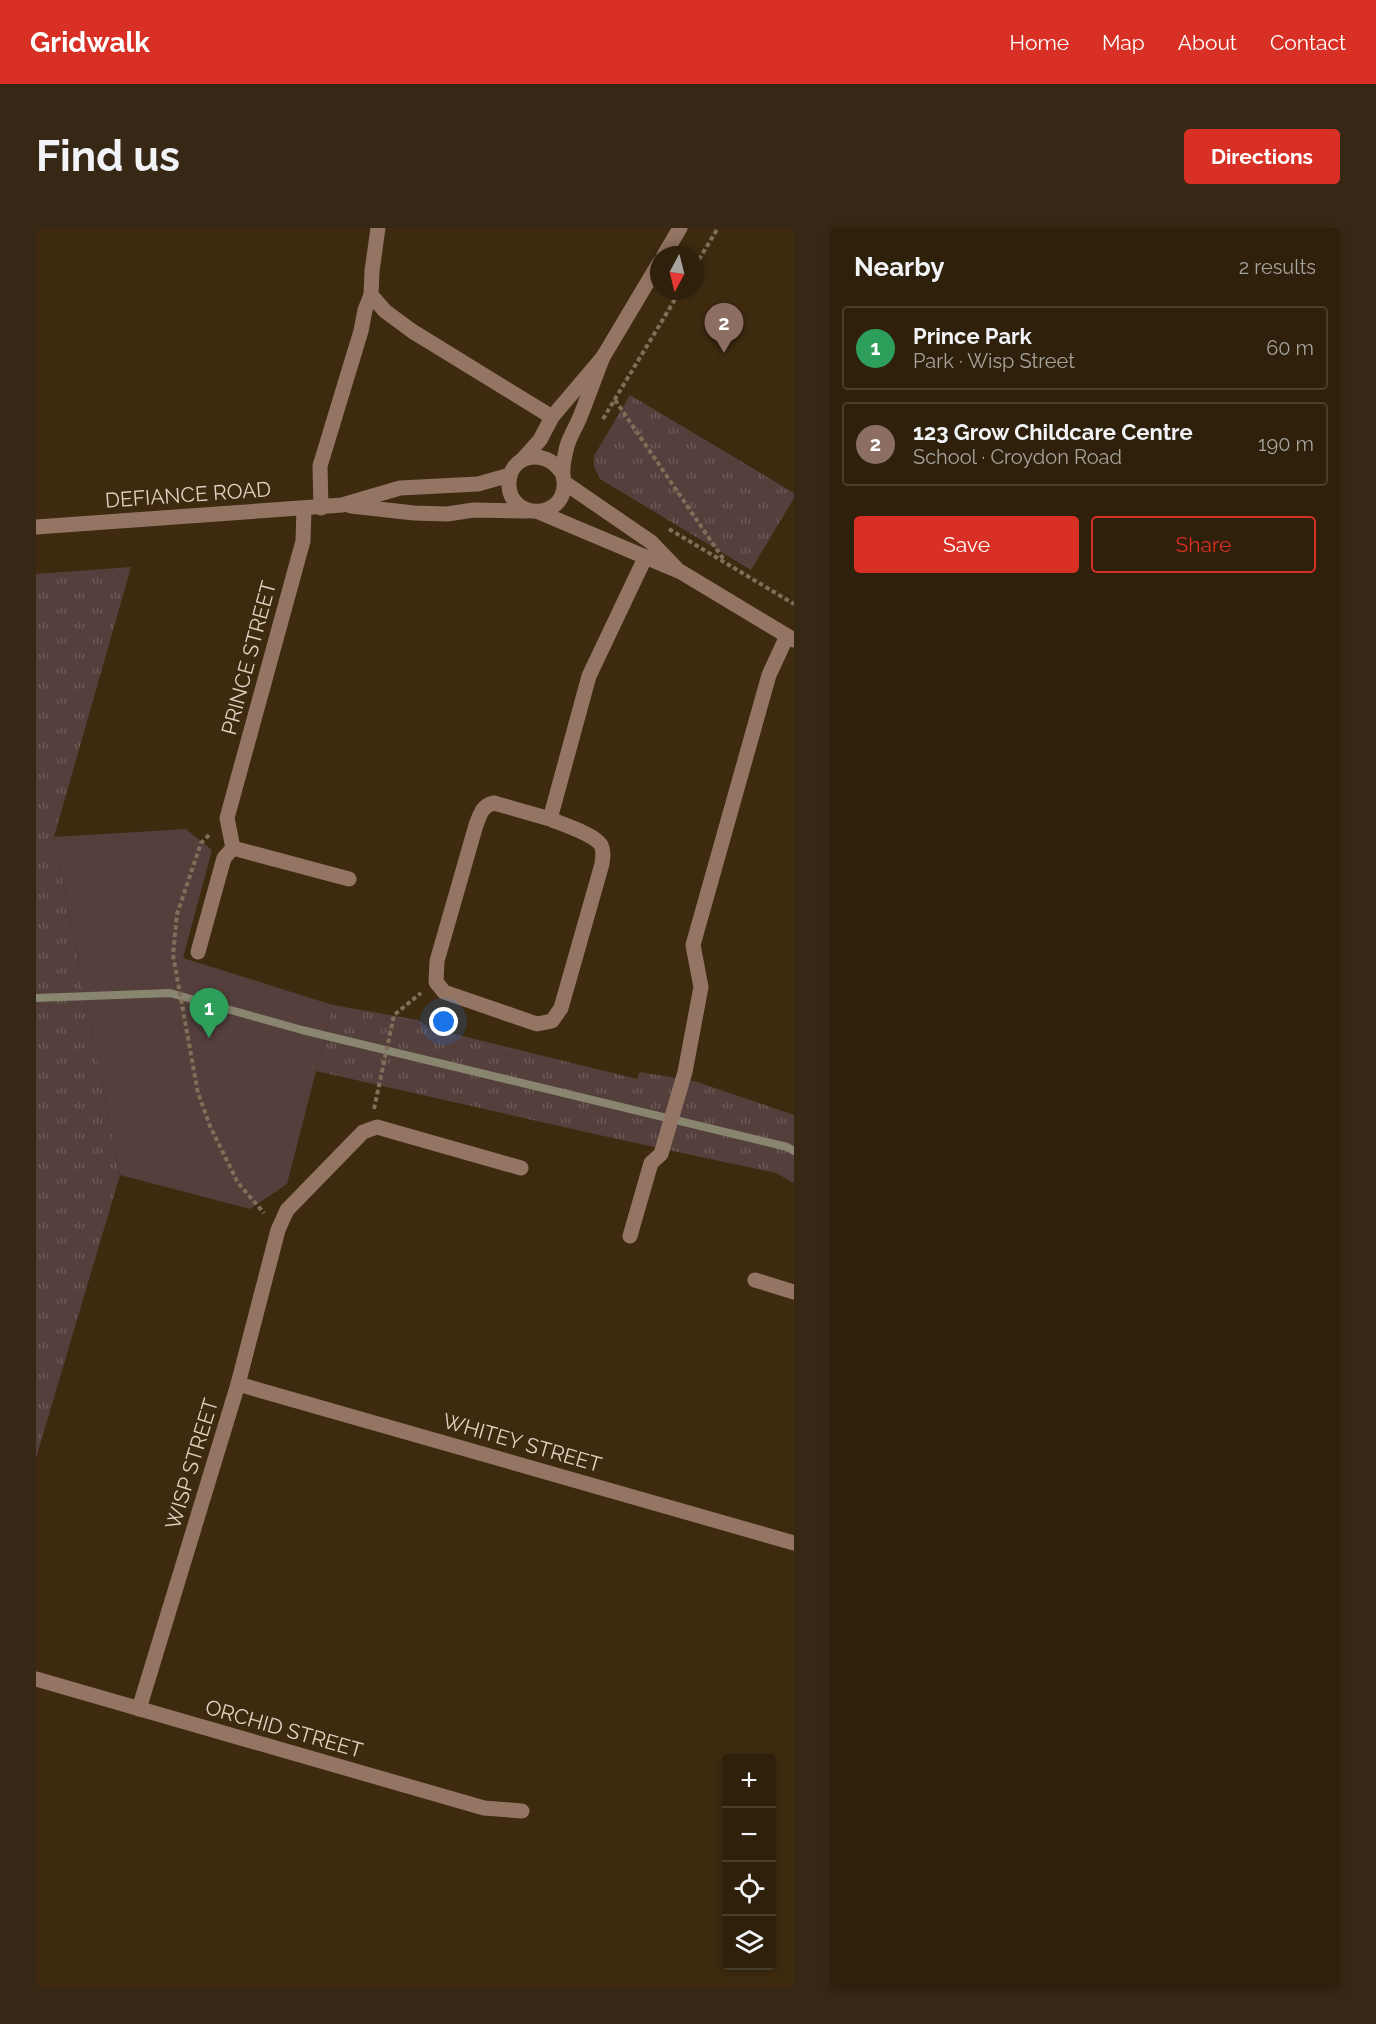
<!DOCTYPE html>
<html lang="en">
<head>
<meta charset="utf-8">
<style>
  body { margin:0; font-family:Raleway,sans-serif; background:#362814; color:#f1f3f6 }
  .controls { position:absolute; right:18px; bottom:18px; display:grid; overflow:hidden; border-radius:6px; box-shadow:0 3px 9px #0003 }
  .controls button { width:54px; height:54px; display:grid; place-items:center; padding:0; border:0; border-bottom:2px solid #493e2c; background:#2e200b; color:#f1f3f6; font:30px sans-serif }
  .compass { position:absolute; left:614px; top:18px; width:54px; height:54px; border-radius:50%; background:#2e200b; box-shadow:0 3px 9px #0003; rotate:187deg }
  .you { position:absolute; left:408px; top:794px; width:21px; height:21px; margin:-15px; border:4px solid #fff; border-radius:50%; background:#1a73e8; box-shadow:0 0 0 9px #1a73e833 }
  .badge { display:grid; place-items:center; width:39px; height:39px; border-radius:50%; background:#d93025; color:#fff; font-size:20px; font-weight:700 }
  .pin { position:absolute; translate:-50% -50px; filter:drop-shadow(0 2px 3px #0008) }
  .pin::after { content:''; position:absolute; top:32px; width:21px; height:18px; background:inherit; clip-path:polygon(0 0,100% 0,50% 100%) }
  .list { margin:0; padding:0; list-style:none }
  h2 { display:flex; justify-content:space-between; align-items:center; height:78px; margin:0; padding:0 24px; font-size:26px }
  h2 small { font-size:20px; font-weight:400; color:#a7a39d }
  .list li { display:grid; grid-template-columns:39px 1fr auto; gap:18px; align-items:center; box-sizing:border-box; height:84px; margin:0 12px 12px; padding:0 12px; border:2px solid #493e2c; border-radius:6px }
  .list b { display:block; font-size:22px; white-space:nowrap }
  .list p { margin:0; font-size:20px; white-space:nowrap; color:#a7a39d }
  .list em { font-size:20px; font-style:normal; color:#a7a39d }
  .actions { display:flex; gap:12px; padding:18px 24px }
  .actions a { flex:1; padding:14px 0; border:2px solid #d93025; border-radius:6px; text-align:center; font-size:21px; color:#d93025 }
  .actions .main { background:#d93025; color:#fff }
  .icon { flex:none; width:33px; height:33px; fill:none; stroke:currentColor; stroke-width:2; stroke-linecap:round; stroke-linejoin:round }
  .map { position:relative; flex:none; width:758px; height:1760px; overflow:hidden; border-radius:6px }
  header { display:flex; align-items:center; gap:36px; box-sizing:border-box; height:84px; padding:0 30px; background:#d93025; color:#fff }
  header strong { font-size:28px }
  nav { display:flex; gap:33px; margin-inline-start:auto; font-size:21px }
  .intro { display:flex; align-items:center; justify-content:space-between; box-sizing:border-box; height:144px; padding:0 36px }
  h1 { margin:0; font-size:42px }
  .button { padding:15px 27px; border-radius:6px; background:#d93025; color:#fff; font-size:21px; font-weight:700 }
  main { display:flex; gap:36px; padding:0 36px }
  aside { flex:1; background:#2e200b; border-radius:6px; box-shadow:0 3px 9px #0003 }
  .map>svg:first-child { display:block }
</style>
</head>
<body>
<header>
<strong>Gridwalk</strong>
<nav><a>Home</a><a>Map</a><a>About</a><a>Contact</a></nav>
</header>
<div class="intro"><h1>Find us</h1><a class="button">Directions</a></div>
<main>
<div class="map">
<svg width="758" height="1760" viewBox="0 0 758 1760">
  <defs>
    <pattern id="grass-tufts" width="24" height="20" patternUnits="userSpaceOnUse" patternTransform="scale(1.5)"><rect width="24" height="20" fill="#553f3c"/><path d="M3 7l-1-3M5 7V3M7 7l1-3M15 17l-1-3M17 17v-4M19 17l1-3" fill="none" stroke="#6d5a57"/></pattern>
  </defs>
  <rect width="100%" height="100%" fill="#3e2a0f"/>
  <!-- grass -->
  <g fill="url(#grass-tufts)">
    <polygon points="594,167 758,265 758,270 715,342 564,251 558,239 558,228"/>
    <polygon points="95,339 18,609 84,947 0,1230 0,346"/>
    <polygon points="297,777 382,792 394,800 601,851 604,844 658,853 758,887 758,955 740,945 581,911 280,843"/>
  </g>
  <!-- park -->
  <polygon fill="#553f3c" points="150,601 176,622 147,730 297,777 251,956 214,981 84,947 18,609"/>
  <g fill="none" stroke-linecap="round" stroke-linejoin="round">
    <!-- stream -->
    <polyline stroke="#88866f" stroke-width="8" points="0,770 134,765 266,802 751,919 758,923"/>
    <!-- path -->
    <g stroke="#7f6e58" stroke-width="4" stroke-dasharray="4.5 3" stroke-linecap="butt">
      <polyline points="659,38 682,0"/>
      <polyline points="579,172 688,332"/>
      <polyline points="567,191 644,63"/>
      <polyline points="633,301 758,376"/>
      <polyline points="173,607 165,615 141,686 137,727 162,865 174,898 202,955 228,985"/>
      <polyline points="338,881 358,787 385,765"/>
    </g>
    <!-- minor -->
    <g stroke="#947564" stroke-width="15">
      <polyline points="342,0 336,43 335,67 349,83 376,103 516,189"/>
      <polyline points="628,27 644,0"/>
      <polyline points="486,232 504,212 516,189 567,129 623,35"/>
      <path d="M 526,245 C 509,218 471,227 473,258 C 475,291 525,292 528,259 C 529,254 527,251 527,246 C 526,237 529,227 531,218 C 534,208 540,199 544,189 C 552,169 559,149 567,129"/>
      <polyline points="529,255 615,314 640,340"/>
      <polyline points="315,278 378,285 411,286 438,282 491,283"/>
      <polyline points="285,280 284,238 325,103 329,82 335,67"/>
      <polyline points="268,281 267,313 191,590 197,620 313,651"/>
      <polyline points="503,284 645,344 758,412"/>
      <polyline points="0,299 306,277 364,260 442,256 474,247"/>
      <path d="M 514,591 C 526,596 558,606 565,617 C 568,623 567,629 566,636 L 525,780 L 516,793 L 501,796 L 408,764 L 400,754 L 401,733 L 440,597 C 444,587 446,577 458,575 L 514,591 L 553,448 L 609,330"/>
      <polyline points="162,724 188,630 197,620"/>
      <polyline points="594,1008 615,935 625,926 649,844 665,759 657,717 733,447 751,408"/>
      <polyline points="719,1052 758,1064"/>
      <polyline points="202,1156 758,1315"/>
      <polyline points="0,1451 448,1580 486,1583"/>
      <polyline points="103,1481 202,1156 242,1002 251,982 327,904 341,899 485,940"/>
    </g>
  </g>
  <g text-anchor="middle" stroke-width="6" stroke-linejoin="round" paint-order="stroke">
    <!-- street labels -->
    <g font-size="21" fill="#dfd2c3" stroke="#3e2a0f">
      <text transform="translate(152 267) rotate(-4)" y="7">DEFIANCE ROAD</text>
      <text transform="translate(213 430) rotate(-75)" y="7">PRINCE STREET</text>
      <text transform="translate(486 1215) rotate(16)" y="7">WHITEY STREET</text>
      <text transform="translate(156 1236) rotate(-73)" y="7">WISP STREET</text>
      <text transform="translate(248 1501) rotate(16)" y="7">ORCHID STREET</text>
    </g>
  </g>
</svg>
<div class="controls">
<button>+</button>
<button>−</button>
<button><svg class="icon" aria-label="locate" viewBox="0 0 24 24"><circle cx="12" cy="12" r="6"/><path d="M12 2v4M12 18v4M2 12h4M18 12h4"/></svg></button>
<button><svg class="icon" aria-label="layers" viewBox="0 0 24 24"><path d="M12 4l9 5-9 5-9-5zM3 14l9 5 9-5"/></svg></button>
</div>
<svg class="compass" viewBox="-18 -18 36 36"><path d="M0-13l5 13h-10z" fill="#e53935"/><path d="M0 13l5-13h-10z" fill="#a7a39d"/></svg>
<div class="you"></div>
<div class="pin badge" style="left:173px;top:810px;background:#2e9e5b">1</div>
<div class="pin badge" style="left:688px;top:125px;background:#8d6e63">2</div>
</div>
<aside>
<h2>Nearby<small>2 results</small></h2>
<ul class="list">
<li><span class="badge" style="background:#2e9e5b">1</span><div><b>Prince Park</b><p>Park · Wisp Street</p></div><em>60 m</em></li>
<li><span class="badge" style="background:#8d6e63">2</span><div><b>123 Grow Childcare Centre</b><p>School · Croydon Road</p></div><em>190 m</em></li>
</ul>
<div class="actions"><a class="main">Save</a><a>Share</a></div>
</aside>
</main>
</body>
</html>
